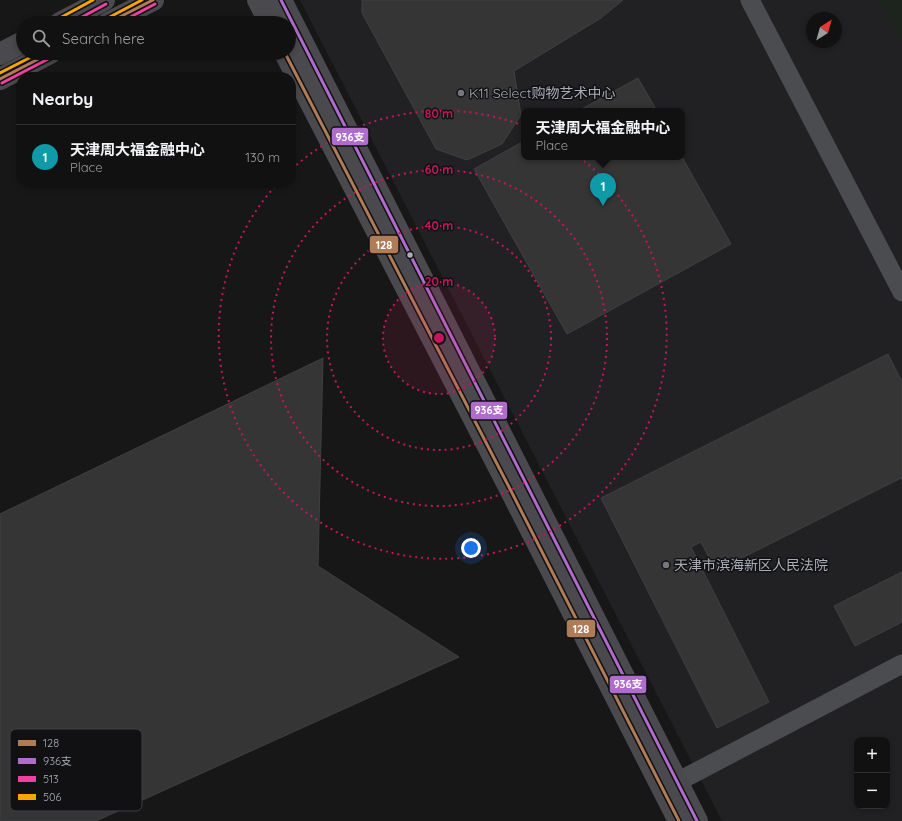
<!DOCTYPE html>
<html lang="en">
<head>
<meta charset="utf-8">
<style>
  body { margin:0; font-family:Quicksand,"Noto Sans SC",sans-serif; background:#1e1f1f; color:#f1f3f6 }
  .controls { position:absolute; right:12px; bottom:12px; display:grid; overflow:hidden; border-radius:8px; box-shadow:0 2px 6px #0003 }
  .controls button { width:36px; height:36px; display:grid; place-items:center; padding:0; border:0; border-bottom:1px solid #303131; background:#111; color:#f1f3f6; font:20px sans-serif }
  .compass { position:absolute; left:806px; top:12px; width:36px; height:36px; border-radius:50%; background:#111; box-shadow:0 2px 6px #0003; rotate:37deg }
  .you { position:absolute; left:471px; top:548px; width:14px; height:14px; margin:-10px; border:3px solid #fff; border-radius:50%; background:#1a73e8; box-shadow:0 0 0 6px #1a73e833 }
  .badge { display:grid; place-items:center; width:26px; height:26px; border-radius:50%; background:#2563eb; color:#fff; font-size:13px; font-weight:700 }
  .pin { position:absolute; translate:-50% -33px; filter:drop-shadow(0 1px 2px #0008) }
  .pin::after { content:''; position:absolute; top:21px; width:14px; height:12px; background:inherit; clip-path:polygon(0 0,100% 0,50% 100%) }
  .popup { position:absolute; left:521px; top:108px; width:164px; height:52px; box-sizing:border-box; display:grid; place-content:center; border-radius:8px; background:#111; filter:drop-shadow(0 1px 3px #0005); font-size:13px; white-space:nowrap; color:#9c9d9f }
  .popup b { font-size:15px; color:#f1f3f6 }
  .popup::after { content:''; position:absolute; left:50%; top:100%; margin-left:-8px; border:8px solid transparent; border-top-color:#111 }
  .list { margin:0; padding:0; list-style:none }
  h2 { display:flex; justify-content:space-between; align-items:center; height:52px; margin:0; padding:0 16px; font-size:17px }
  h2 small { font-size:13px; font-weight:400; color:#9c9d9f }
  .list li { display:grid; grid-template-columns:26px 1fr auto; gap:12px; align-items:center; box-sizing:border-box; height:64px; padding:0 16px; border-top:1px solid #303131 }
  .list b { display:block; font-size:15px; white-space:nowrap }
  .list p { margin:0; font-size:13px; white-space:nowrap; color:#9c9d9f }
  .list em { font-size:13px; font-style:normal; color:#9c9d9f }
  .icon { flex:none; width:22px; height:22px; fill:none; stroke:currentColor; stroke-width:2; stroke-linecap:round; stroke-linejoin:round }
  .map { position:relative; flex:none; width:902px; height:821px; overflow:hidden }
  .search { position:absolute; background:#111; box-shadow:0 2px 6px #0003; left:16px; top:16px; width:280px; height:44px; display:flex; align-items:center; gap:10px; box-sizing:border-box; padding:0 14px; border-radius:22px; color:#9c9d9f; font-size:15px }
  .panel { position:absolute; background:#111; box-shadow:0 2px 6px #0003; left:16px; top:72px; width:280px; height:116px; border-radius:16px }
  .map>svg:first-child { display:block }
</style>
</head>
<body>
<div class="map">
<svg width="902" height="821" viewBox="0 0 902 821">
  <rect width="100%" height="100%" fill="#171717"/>
  <!-- built -->
  <path fill="#212123" fill-rule="evenodd" d="M 300,0 L 902,0 L 902,821 L 722,821 ZM 812,18 L 836,18 L 836,42 L 812,42 ZM 524,111 L 682,111 L 682,157 L 524,157 ZM 857,740 L 887,740 L 887,806 L 857,806 Z"/>
  <!-- green -->
  <polygon fill="#1d241e" points="878,0 902,0 902,42"/>
  <!-- building -->
  <g fill="#353536" stroke="#3f4043">
    <polygon points="362,0 623,0 601,18 514,71 521,115 502,144 467,160 436,149 362,13"/>
    <polygon points="638,78 657,111 578,111"/>
    <polygon points="524,141 524,157 682,157 731,244 567,334 474,169"/>
    <polygon points="888,354 902,382 902,480 901,478 716,571 701,542 691,547 769,702 717,728 601,498"/>
    <polygon points="323,358 318,566 459,657 96,821 0,821 0,514"/>
    <polygon points="902,572 902,622 855,646 834,606"/>
  </g>
  <g fill="none" stroke-linecap="round" stroke-linejoin="round">
    <!-- street -->
    <g stroke="#4b4c50" stroke-width="19">
      <polyline points="750,0 902,292"/>
      <polyline points="677,782 902,664"/>
    </g>
    <!-- secondary -->
    <g stroke="#4a4a4e" stroke-width="22">
      <polyline points="258,0 270,23"/>
      <polyline points="281,0 697,821"/>
      <polyline points="60,23 104,0"/>
      <polyline points="108,23 153,0"/>
      <polyline points="285,53 509,487 679,821"/>
      <polyline points="0,54 23,42"/>
      <polyline points="0,79 50,53"/>
    </g>
    <defs>
      <g id="bus-1">
        <polyline points="108,23 153,0"/>
        <polyline points="285,53 509,487 679,821"/>
        <polyline points="0,79 50,53"/>
      </g>
      <polyline id="bus-2" points="281,0 697,821"/>
      <g id="bus-3">
        <polyline points="71,23 106,4"/>
        <polyline points="119,23 155,4"/>
        <polyline points="2,83 52,57"/>
      </g>
      <g id="bus-4">
        <polyline points="58,19 93,0"/>
        <polyline points="106,19 142,0"/>
        <polyline points="0,73 39,53"/>
      </g>
    </defs>
    <!-- bus-1 casing -->
    <use href="#bus-1" stroke="#111113" stroke-width="6"/>
    <!-- bus-2 casing -->
    <use href="#bus-2" stroke="#111113" stroke-width="6"/>
    <!-- bus-3 casing -->
    <use href="#bus-3" stroke="#111113" stroke-width="6"/>
    <!-- bus-4 casing -->
    <use href="#bus-4" stroke="#111113" stroke-width="6"/>
    <!-- bus-1 -->
    <use href="#bus-1" stroke="#b07c57" stroke-width="3"/>
    <!-- bus-2 -->
    <use href="#bus-2" stroke="#b06ccc" stroke-width="3"/>
    <!-- bus-3 -->
    <use href="#bus-3" stroke="#f240a1" stroke-width="3"/>
    <!-- bus-4 -->
    <use href="#bus-4" stroke="#f7a600" stroke-width="3"/>
  </g>
  <!-- distance rings -->
  <circle cx="439" cy="338" r="56" fill="#c2185b" fill-opacity=".12"/>
  <g fill="none" stroke="#c2185b" stroke-width="2" stroke-dasharray="2 4">
    <circle cx="439" cy="338" r="56"/>
    <circle cx="439" cy="338" r="112"/>
    <circle cx="439" cy="338" r="168"/>
    <path d="M292 169A224 224 0 1 1 277 184"/>
  </g>
  <!-- markers -->
  <g fill="#757880" stroke="#111113" stroke-width="1.5">
    <circle cx="461" cy="93" r="4"/>
    <circle cx="666" cy="565" r="4"/>
  </g>
  <circle fill="#a8adb8" stroke="#111113" stroke-width="1.5" cx="410" cy="255" r="3.5"/>
  <g text-anchor="middle" stroke-width="3" stroke-linejoin="round" paint-order="stroke">
    <!-- poi labels -->
    <g font-size="14" fill="#a8adb8" stroke="#111113" text-anchor="start">
      <text x="469" y="98">K11 Select购物艺术中心</text>
      <text x="674" y="570">天津市滨海新区人民法院</text>
    </g>
  </g>
  <!-- legend -->
  <rect x="10" y="729" width="132" height="82" rx="6" fill="#111113" stroke="#3e4045" stroke-width="1"/>
  <rect x="18" y="740" width="18" height="6" fill="#b07c57"/>
  <rect x="18" y="758" width="18" height="6" fill="#b06ccc"/>
  <rect x="18" y="776" width="18" height="6" fill="#f240a1"/>
  <rect x="18" y="794" width="18" height="6" fill="#f7a600"/>
  <g font-size="11" fill="#a8adb8">
    <text x="43" y="747">128</text>
    <text x="43" y="765">936支</text>
    <text x="43" y="783">513</text>
    <text x="43" y="801">506</text>
  </g>
  <circle cx="439" cy="338" r="6" fill="#c2185b" stroke="#111113" stroke-width="2"/>
  <g font-size="12" text-anchor="middle" font-weight="bold" fill="#c2185b" stroke="#111113" stroke-width="3" stroke-linejoin="round" paint-order="stroke">
    <text x="439" y="118">80 m</text>
    <text x="439" y="174">60 m</text>
    <text x="439" y="230">40 m</text>
    <text x="439" y="286">20 m</text>
  </g>
  <g stroke="#111113" stroke-width="1.5">
    <rect x="331" y="127" width="38" height="19" rx="4" fill="#b06ccc"/>
    <rect x="369" y="235" width="30" height="19" rx="4" fill="#b07c57"/>
    <rect x="470" y="401" width="38" height="19" rx="4" fill="#b06ccc"/>
    <rect x="566" y="619" width="30" height="19" rx="4" fill="#b07c57"/>
    <rect x="609" y="675" width="38" height="19" rx="4" fill="#b06ccc"/>
  </g>
  <g font-size="11" text-anchor="middle" font-weight="bold" fill="#fff">
    <text x="350" y="141">936支</text>
    <text x="384" y="249">128</text>
    <text x="489" y="414">936支</text>
    <text x="581" y="633">128</text>
    <text x="628" y="688">936支</text>
  </g>
</svg>
<div class="controls">
<button>+</button>
<button>−</button>
</div>
<svg class="compass" viewBox="-18 -18 36 36"><path d="M0-13l5 13h-10z" fill="#e53935"/><path d="M0 13l5-13h-10z" fill="#9c9d9f"/></svg>
<div class="you"></div>
<div class="pin badge" style="left:603px;top:206px;background:#0f9aa8">1</div>
<div class="popup"><b>天津周大福金融中心</b>Place</div>
<div class="search"><svg class="icon" aria-label="search" viewBox="0 0 24 24"><circle cx="10" cy="10" r="6"/><path d="M15 15l6 6"/></svg>Search here</div>
<section class="panel">
<h2>Nearby<small></small></h2>
<ul class="list">
<li><span class="badge" style="background:#0f9aa8">1</span><div><b>天津周大福金融中心</b><p>Place</p></div><em>130 m</em></li>
</ul>
</section>
</div>
</body>
</html>
